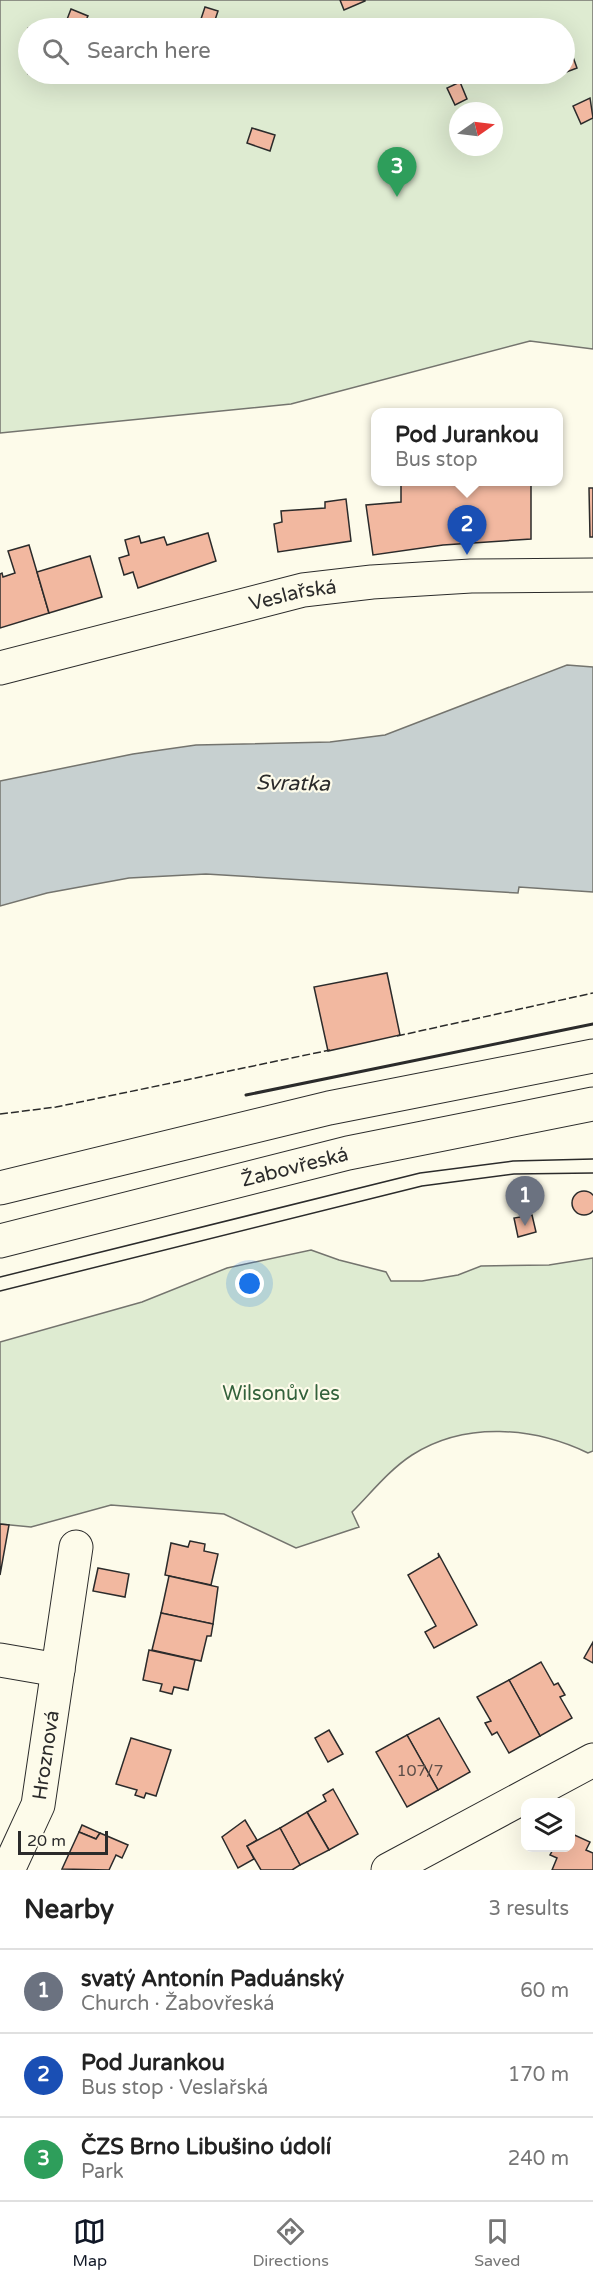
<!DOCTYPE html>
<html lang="en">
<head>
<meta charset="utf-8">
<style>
  body { margin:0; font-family:"Varela Round",sans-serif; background:#f2f2f2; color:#222 }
  .controls { position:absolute; right:18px; bottom:18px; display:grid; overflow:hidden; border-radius:12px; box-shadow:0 6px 24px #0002 }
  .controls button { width:54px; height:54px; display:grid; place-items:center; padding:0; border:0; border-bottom:2px solid #e0e0e0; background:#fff; color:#222; font:30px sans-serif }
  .compass { position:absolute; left:449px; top:102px; width:54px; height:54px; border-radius:50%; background:#fff; box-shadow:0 6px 24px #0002; rotate:76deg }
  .scale { position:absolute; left:18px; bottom:15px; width:90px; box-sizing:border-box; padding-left:6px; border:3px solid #2b2b2b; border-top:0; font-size:16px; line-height:21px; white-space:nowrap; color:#2b2b2b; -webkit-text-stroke:4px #fdfbea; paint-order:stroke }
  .you { position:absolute; left:250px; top:1284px; width:21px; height:21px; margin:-15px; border:4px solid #fff; border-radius:50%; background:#1a73e8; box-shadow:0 0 0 9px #1a73e833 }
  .badge { display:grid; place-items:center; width:39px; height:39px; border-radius:50%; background:#111827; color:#fff; font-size:20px; font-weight:700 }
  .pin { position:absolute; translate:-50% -50px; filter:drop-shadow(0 2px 3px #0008) }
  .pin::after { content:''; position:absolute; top:32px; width:21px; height:18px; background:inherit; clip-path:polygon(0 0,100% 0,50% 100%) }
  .popup { position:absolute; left:371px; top:408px; width:192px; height:78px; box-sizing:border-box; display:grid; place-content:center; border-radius:12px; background:#fff; filter:drop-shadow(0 2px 4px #0005); font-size:20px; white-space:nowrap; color:#767676 }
  .popup b { font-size:22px; color:#222 }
  .popup::after { content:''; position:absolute; left:50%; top:100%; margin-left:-12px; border:12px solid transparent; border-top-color:#fff }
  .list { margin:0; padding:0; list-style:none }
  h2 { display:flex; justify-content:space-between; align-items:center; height:78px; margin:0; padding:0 24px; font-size:26px }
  h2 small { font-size:20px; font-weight:400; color:#767676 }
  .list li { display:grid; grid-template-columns:39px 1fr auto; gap:18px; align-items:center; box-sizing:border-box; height:84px; padding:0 24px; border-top:2px solid #e0e0e0 }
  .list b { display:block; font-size:22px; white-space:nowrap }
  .list p { margin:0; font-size:20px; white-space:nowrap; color:#767676 }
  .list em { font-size:20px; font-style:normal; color:#767676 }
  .icon { flex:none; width:33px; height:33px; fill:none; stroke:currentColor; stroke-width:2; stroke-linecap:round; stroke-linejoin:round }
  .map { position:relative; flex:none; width:593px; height:1870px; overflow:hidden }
  .search { position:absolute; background:#fff; box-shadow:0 6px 24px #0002; left:18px; right:18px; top:18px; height:66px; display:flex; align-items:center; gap:15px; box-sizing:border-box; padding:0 21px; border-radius:33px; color:#767676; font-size:22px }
  .sheet { height:330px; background:#fff }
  nav { display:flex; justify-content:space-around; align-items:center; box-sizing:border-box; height:84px; border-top:2px solid #e0e0e0; background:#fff; font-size:16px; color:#767676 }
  nav a { display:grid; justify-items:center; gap:3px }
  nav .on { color:#111827 }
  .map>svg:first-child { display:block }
</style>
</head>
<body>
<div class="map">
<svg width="593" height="1870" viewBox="0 0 593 1870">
  <rect width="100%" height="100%" fill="#fdfbea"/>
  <!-- green -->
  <g fill="#deebd1" stroke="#74746e" stroke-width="1.5" fill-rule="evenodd">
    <path d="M 0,0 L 593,0 L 593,349 L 530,341 L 291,404 L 0,433 ZM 28,28 L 564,28 L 564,74 L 28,74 ZM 458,111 L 494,111 L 494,147 L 458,147 Z"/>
    <path d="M 311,1250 L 339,1260 L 386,1272 L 391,1281 L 422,1281 L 458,1275 L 481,1266 L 549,1265 L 593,1258 L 593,1451 L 588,1453 C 534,1427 465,1421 412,1455 C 389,1470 371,1493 352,1512 L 359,1527 L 296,1548 L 224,1514 L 111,1505 L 31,1527 L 0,1524 L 0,1342 L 142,1302 L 227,1268 Z"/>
  </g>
  <!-- water -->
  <polygon fill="#c7d0d0" stroke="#74746e" stroke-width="1.5" points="567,665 593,667 593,892 519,887 518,893 206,874 129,878 47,893 0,906 0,781 133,754 196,745 330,742 385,735"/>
  <!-- building -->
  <g fill="#f2b8a0" stroke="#2b2b2b" stroke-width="1.5">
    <polygon points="340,0 365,0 365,1 344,10"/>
    <polygon points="205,7 218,11 213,26 200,22"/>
    <polygon points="71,9 88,16 82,28 66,22"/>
    <polygon points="412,19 417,26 401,28 400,26"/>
    <polygon points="573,57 577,68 564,73 564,60"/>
    <polygon points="460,82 467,99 455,105 447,88"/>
    <polygon points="590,98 593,118 581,124 573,106"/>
    <polygon points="252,128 275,135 270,151 247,143"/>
    <polygon points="401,482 531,484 531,539 443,545 373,555 366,505 401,502"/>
    <polygon points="589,488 593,488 593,537 590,537"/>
    <polygon points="346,499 351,541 278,552 274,524 282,522 281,511 325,508 325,502"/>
    <polygon points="208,533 216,561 138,588 133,572 124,575 119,558 129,555 125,540 139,536 141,543 164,537 167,545"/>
    <polygon points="29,545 49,613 0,628 0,574 2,573 3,577 15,573 8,551"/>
    <polygon points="90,556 102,597 49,613 37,572"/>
    <polygon points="387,973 400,1035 328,1051 314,987"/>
    <circle cx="584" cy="1203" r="12"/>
    <polygon points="532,1215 536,1232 518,1237 514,1218"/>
    <polygon points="0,1524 9,1525 0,1575"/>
    <polygon points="190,1541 205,1544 204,1551 218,1554 211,1585 165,1575 171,1543 188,1547"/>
    <polygon points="438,1553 477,1625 434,1648 425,1632 436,1626 408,1575 439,1557"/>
    <polygon points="98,1568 129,1574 125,1597 93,1591"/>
    <polygon points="169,1576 218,1587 213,1624 161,1613"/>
    <polygon points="161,1613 213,1624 211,1636 207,1636 201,1661 152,1650"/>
    <polygon points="593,1642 593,1663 584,1658"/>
    <polygon points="149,1650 195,1660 188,1690 174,1687 172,1694 160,1691 162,1684 143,1680"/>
    <polygon points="541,1662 554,1685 558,1683 565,1695 560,1697 572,1718 540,1736 509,1680"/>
    <polygon points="509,1680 540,1736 509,1753 497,1732 492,1735 485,1723 491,1721 477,1697"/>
    <polygon points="439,1718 470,1772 438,1790 407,1735"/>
    <polygon points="329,1730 343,1754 328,1762 315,1738"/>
    <polygon points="407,1735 438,1790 407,1807 376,1752"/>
    <polygon points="131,1738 171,1750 156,1796 146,1793 144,1798 135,1795 137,1790 116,1784"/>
    <polygon points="333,1789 358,1834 329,1850 307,1812 326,1801 323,1795"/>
    <polygon points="307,1812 329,1850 300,1865 280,1828"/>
    <polygon points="245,1820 257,1840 247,1846 254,1859 238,1868 222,1837"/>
    <polygon points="82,1825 100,1833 96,1839 79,1832"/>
    <polygon points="280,1828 300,1865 292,1870 261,1870 247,1846"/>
    <polygon points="79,1832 96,1839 100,1833 128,1845 122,1858 116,1855 109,1870 62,1869"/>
    <polygon points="570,1833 590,1842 586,1850 593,1853 593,1870 552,1870 557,1858 550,1855 554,1848 570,1848"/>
  </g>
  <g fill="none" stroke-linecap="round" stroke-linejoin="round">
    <defs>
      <g id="minor">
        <path id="s1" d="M 0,668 L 303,590 L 372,582 L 471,576 L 593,575"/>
        <polyline points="0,1660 58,1670"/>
        <path id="s2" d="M 8,1870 L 38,1805 L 76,1547"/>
        <polyline points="388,1870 593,1760"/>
      </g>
      <g id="highway">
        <polyline points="0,1188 329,1108 593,1056"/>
        <path id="s3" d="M 0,1241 L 348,1153 L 593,1104"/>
      </g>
    </defs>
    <!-- minor casing -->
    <use href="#minor" stroke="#2b2b2b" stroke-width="35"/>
    <!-- highway casing -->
    <use href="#highway" stroke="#2b2b2b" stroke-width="35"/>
    <!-- minor -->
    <use href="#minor" stroke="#fdfbea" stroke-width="33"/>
    <!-- highway -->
    <use href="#highway" stroke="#fdfbea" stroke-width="33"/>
    <!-- tram -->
    <g stroke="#2b2b2b" stroke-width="1.5">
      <polyline points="0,1277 420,1173 513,1161 593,1159"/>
      <polyline points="0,1291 422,1186 514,1174 593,1173"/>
    </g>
    <!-- fence -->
    <g stroke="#2b2b2b" stroke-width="1.5" stroke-dasharray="8 3" stroke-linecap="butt">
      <polyline points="397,1036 593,993"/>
      <polyline points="0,1114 56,1107 330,1050"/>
    </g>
    <!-- wall -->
    <polyline stroke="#2b2b2b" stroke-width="3" points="246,1095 593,1024"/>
  </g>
  <g text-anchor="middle" stroke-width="4.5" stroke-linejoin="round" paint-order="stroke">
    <!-- number labels -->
    <g font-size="16" fill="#5d4e48">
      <text x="420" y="1776">107/7</text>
    </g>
    <!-- street labels -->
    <g font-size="20" fill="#2b2b2b" stroke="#fdfbea">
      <text dy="7" stroke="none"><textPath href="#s1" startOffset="302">Veslařská</textPath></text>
      <text dy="7" stroke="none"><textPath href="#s3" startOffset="304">Žabovřeská</textPath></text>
      <text dy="7" stroke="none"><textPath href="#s2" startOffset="122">Hroznová</textPath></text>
    </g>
    <!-- park labels -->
    <g font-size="20" fill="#34623c" stroke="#fdfbea">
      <text x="281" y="1400">Wilsonův les</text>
    </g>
    <!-- water labels -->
    <g font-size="21" font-style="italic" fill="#2b2b2b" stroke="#fdfbea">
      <text transform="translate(293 783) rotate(1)" y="7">Svratka</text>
    </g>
  </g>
</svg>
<div class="controls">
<button><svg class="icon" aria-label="layers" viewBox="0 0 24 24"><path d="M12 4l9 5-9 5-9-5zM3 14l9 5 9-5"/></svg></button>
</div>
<svg class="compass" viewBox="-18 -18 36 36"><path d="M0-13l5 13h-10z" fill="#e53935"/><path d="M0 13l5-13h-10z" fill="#767676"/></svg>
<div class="scale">20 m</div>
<div class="you"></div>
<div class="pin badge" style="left:525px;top:1226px;background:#6b7280">1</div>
<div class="pin badge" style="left:467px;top:555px;background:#1a4fb4">2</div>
<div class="popup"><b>Pod Jurankou</b>Bus stop</div>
<div class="pin badge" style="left:397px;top:197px;background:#2e9e5b">3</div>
<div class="search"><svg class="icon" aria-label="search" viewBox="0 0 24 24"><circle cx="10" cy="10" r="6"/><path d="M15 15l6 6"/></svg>Search here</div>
</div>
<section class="sheet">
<h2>Nearby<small>3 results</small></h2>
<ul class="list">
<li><span class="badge" style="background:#6b7280">1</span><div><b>svatý Antonín Paduánský</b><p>Church · Žabovřeská</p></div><em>60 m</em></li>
<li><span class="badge" style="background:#1a4fb4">2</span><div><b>Pod Jurankou</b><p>Bus stop · Veslařská</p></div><em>170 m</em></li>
<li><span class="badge" style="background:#2e9e5b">3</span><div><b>ČZS Brno Libušino údolí</b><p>Park</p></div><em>240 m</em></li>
</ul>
</section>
<nav>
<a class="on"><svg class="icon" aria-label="map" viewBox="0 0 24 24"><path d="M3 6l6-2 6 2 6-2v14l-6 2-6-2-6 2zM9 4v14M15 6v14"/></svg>Map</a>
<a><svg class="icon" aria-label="directions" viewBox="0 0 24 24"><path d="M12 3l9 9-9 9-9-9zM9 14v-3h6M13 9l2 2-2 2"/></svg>Directions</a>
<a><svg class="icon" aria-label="saved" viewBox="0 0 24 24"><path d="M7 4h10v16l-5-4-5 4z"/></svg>Saved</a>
</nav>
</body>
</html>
